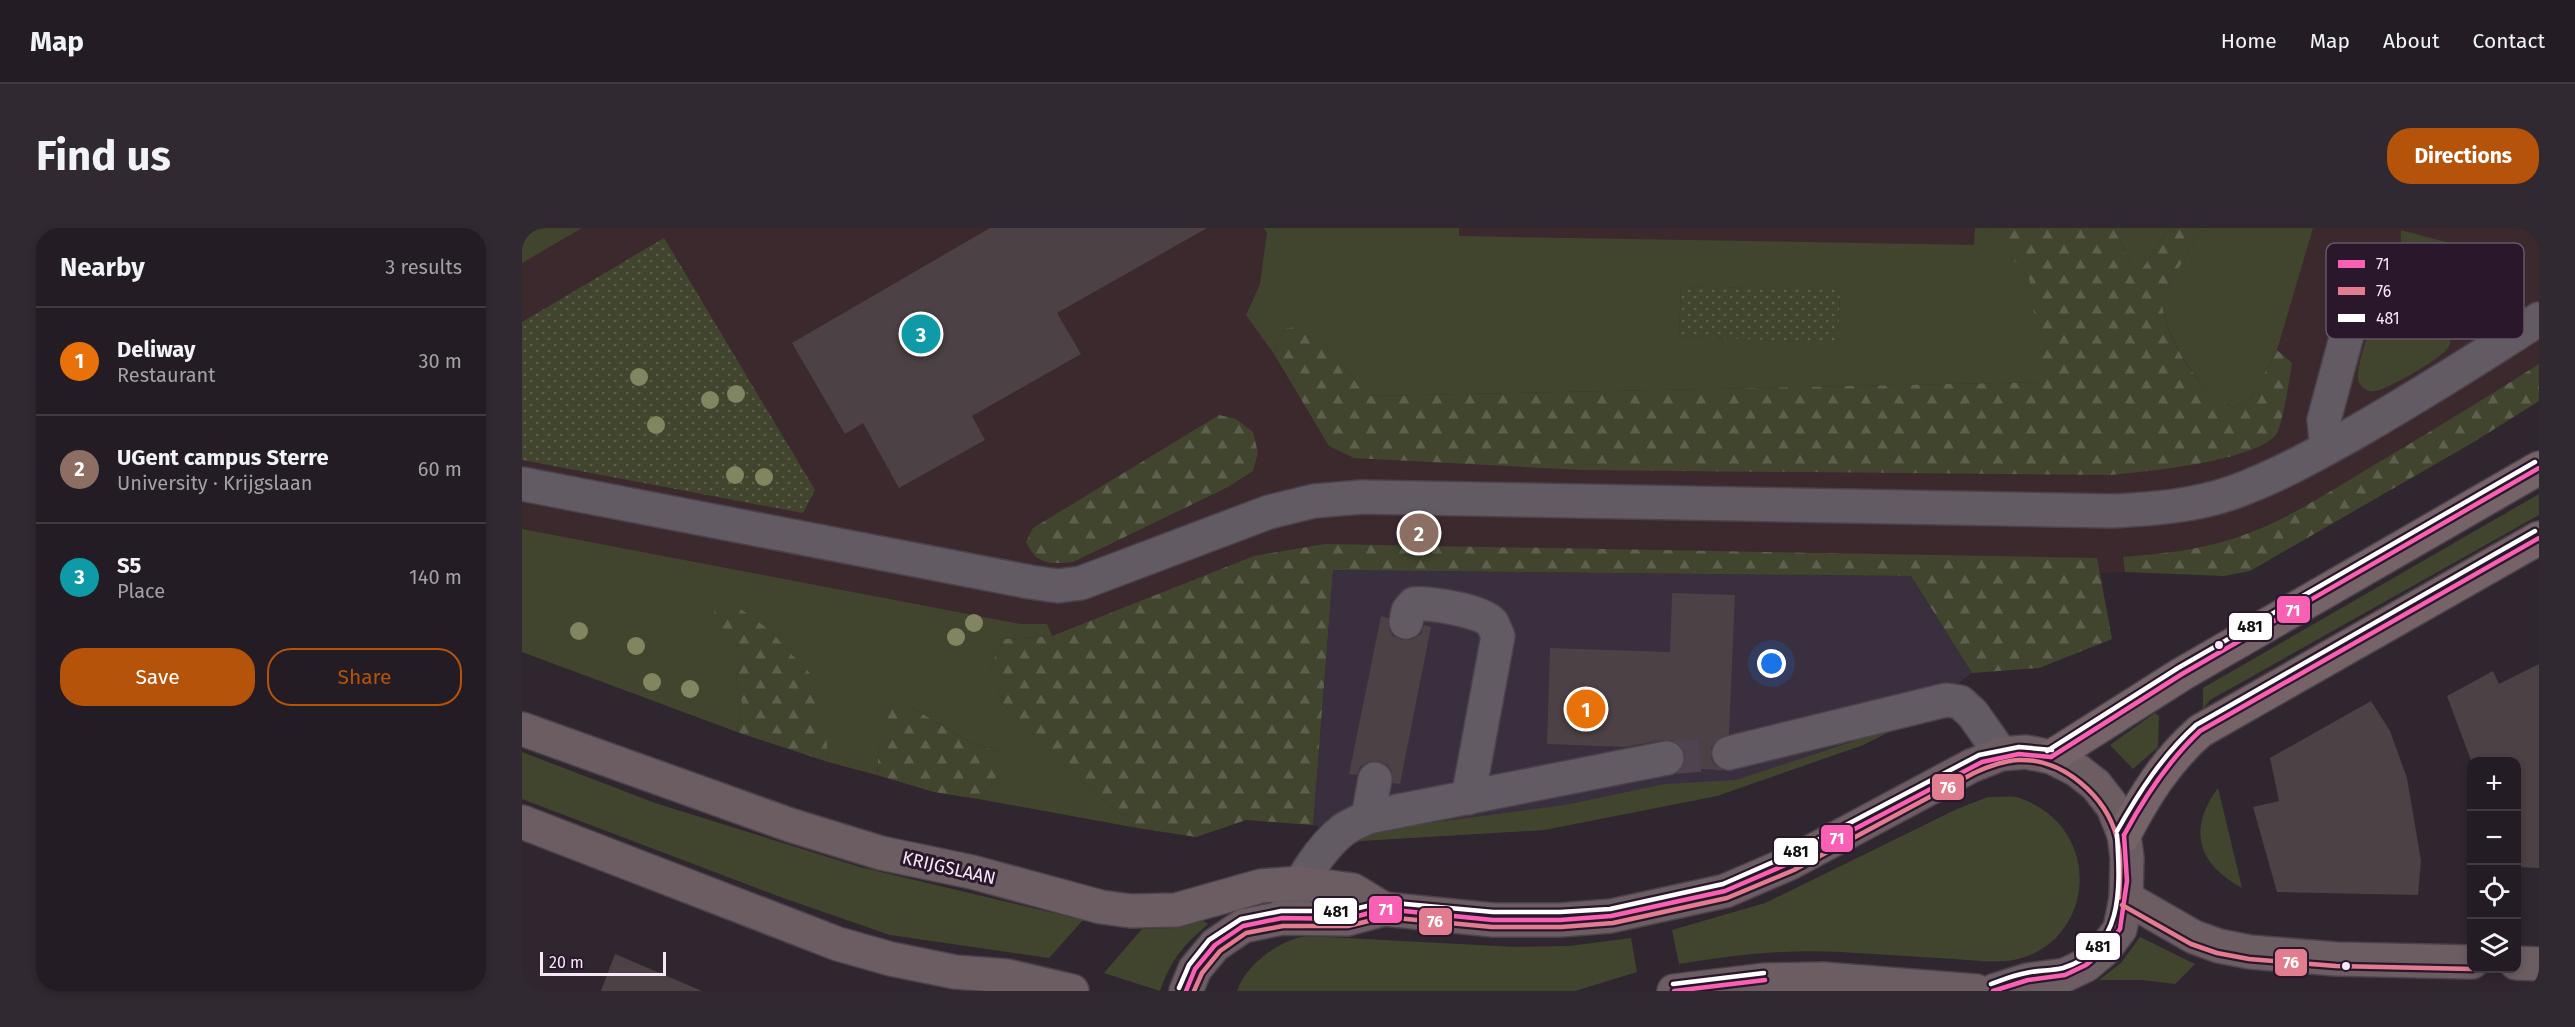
<!DOCTYPE html>
<html lang="en">
<head>
<meta charset="utf-8">
<style>
  body { margin:0; font-family:"Fira Sans",sans-serif; background:#302931; color:#f1f3f6 }
  .controls { position:absolute; right:18px; bottom:18px; display:grid; overflow:hidden; border-radius:12px; box-shadow:0 3px 9px #0003 }
  .controls button { width:54px; height:54px; display:grid; place-items:center; padding:0; border:0; border-bottom:2px solid #413a41; background:#241c24; color:#f1f3f6; font:30px sans-serif }
  .scale { position:absolute; left:18px; bottom:15px; width:126px; box-sizing:border-box; padding-left:6px; border:3px solid #f6e8f6; border-top:0; font-size:16px; line-height:21px; white-space:nowrap; color:#f6e8f6; -webkit-text-stroke:4px #2a172b; paint-order:stroke }
  .you { position:absolute; left:1250px; top:436px; width:21px; height:21px; margin:-15px; border:4px solid #fff; border-radius:50%; background:#1a73e8; box-shadow:0 0 0 9px #1a73e833 }
  .badge { display:grid; place-items:center; width:39px; height:39px; border-radius:50%; background:#b45309; color:#fff; font-size:20px; font-weight:700 }
  .pin { position:absolute; translate:-50% -50%; border:3px solid #fff; box-shadow:0 2px 6px #0006 }
  .list { margin:0; padding:0; list-style:none }
  h2 { display:flex; justify-content:space-between; align-items:center; height:78px; margin:0; padding:0 24px; font-size:26px }
  h2 small { font-size:20px; font-weight:400; color:#a3a1a6 }
  .list li { display:grid; grid-template-columns:39px 1fr auto; gap:18px; align-items:center; box-sizing:border-box; height:108px; padding:0 24px; border-top:2px solid #413a41 }
  .list b { display:block; font-size:22px; white-space:nowrap }
  .list p { margin:0; font-size:20px; white-space:nowrap; color:#a3a1a6 }
  .list em { font-size:20px; font-style:normal; color:#a3a1a6 }
  .actions { display:flex; gap:12px; padding:18px 24px }
  .actions a { flex:1; padding:14px 0; border:2px solid #b45309; border-radius:24px; text-align:center; font-size:21px; color:#b45309 }
  .actions .main { background:#b45309; color:#fff }
  .icon { flex:none; width:33px; height:33px; fill:none; stroke:currentColor; stroke-width:2; stroke-linecap:round; stroke-linejoin:round }
  .map { position:relative; flex:none; width:2017px; height:763px; overflow:hidden; border-radius:24px }
  header { display:flex; align-items:center; gap:36px; box-sizing:border-box; height:84px; padding:0 30px; background:#241c24; border-bottom:2px solid #413a41 }
  header strong { font-size:28px }
  nav { display:flex; gap:33px; margin-inline-start:auto; font-size:21px }
  .intro { display:flex; align-items:center; justify-content:space-between; box-sizing:border-box; height:144px; padding:0 36px }
  h1 { margin:0; font-size:42px }
  .button { padding:15px 27px; border-radius:24px; background:#b45309; color:#fff; font-size:21px; font-weight:700 }
  main { display:flex; gap:36px; padding:0 36px }
  aside { flex:1; background:#241c24; border-radius:24px; box-shadow:0 3px 9px #0003 }
  .map>svg:first-child { display:block }
</style>
</head>
<body>
<header>
<strong>Map</strong>
<nav><a>Home</a><a>Map</a><a>About</a><a>Contact</a></nav>
</header>
<div class="intro"><h1>Find us</h1><a class="button">Directions</a></div>
<main>
<aside>
<h2>Nearby<small>3 results</small></h2>
<ul class="list">
<li><span class="badge" style="background:#e8710a">1</span><div><b>Deliway</b><p>Restaurant</p></div><em>30 m</em></li>
<li><span class="badge" style="background:#8d6e63">2</span><div><b>UGent campus Sterre</b><p>University · Krijgslaan</p></div><em>60 m</em></li>
<li><span class="badge" style="background:#0f9aa8">3</span><div><b>S5</b><p>Place</p></div><em>140 m</em></li>
</ul>
<div class="actions"><a class="main">Save</a><a>Share</a></div>
</aside>
<div class="map">
<svg width="2017" height="763" viewBox="0 0 2017 763">
  <defs>
    <pattern id="forest-firs" width="22" height="20" patternUnits="userSpaceOnUse" patternTransform="scale(1.5)"><rect width="22" height="20" fill="#41452d"/><path d="M5 1l3.5 6h-7zM16 11l3.5 6h-7z" fill="#5d604c"/></pattern>
    <pattern id="garden-dots" width="8" height="8" patternUnits="userSpaceOnUse" patternTransform="scale(1.5)"><rect width="8" height="8" fill="#41452d"/><path d="M2 2h.1M6 6h.1" fill="none" stroke="#5d604c" stroke-width="1.8" stroke-linecap="round"/></pattern>
  </defs>
  <rect width="100%" height="100%" fill="#302630"/>
  <!-- commercial -->
  <polygon fill="#392f3e" points="811,342 1389,348 1450,445 1381,497 1341,517 1195,568 1022,602 838,613 791,597"/>
  <!-- education -->
  <polygon fill="#3c292e" points="0,0 2017,0 2017,173 1950,215 1728,343 1702,348 1635,343 1578,345 1590,411 1517,440 1450,445 1389,348 811,342 791,597 724,592 674,609 412,564 306,534 215,504 0,424"/>
  <!-- grass -->
  <g fill="#41452d" fill-rule="evenodd">
    <polygon points="0,0 60,0 0,35"/>
    <path d="M 742,0 L 937,0 L 937,8 L 1452,17 L 1453,0 L 1464,0 L 1507,50 L 1523,154 L 845,168 L 797,108 L 762,101 L 752,126 L 724,87 L 738,56 L 745,5 ZM 1159,58 L 1318,63 L 1316,113 L 1157,109 Z"/>
    <polygon points="1592,0 1648,0 1615,48"/>
    <path d="M 1680,0 L 1791,0 L 1755,122 L 1729,171 L 1712,180 C 1707,177 1700,174 1695,171 C 1671,151 1639,101 1640,69 Z"/>
    <path d="M 1879,2 L 1983,30 L 2000,46 C 1995,50 1990,56 1985,58 C 1965,66 1902,47 1888,32 C 1880,23 1878,13 1879,2 Z"/>
    <path d="M 1867,83 L 1917,97 L 1928,106 C 1929,111 1929,115 1926,120 C 1920,130 1866,161 1854,163 C 1847,164 1842,162 1838,156 C 1830,147 1848,102 1852,89 L 1857,84 Z"/>
    <polygon points="2017,266 2017,287 1688,472 1681,481 1681,460"/>
    <polygon points="0,301 498,396 525,396 530,408 481,411 467,442 482,477 549,544 615,600 457,571 479,543 479,524 449,515 384,476 357,517 355,547 306,534 303,504 287,484 266,423 249,403 207,406 225,428 214,448 220,476 215,504 0,424"/>
    <polygon points="1633,485 1637,488 1636,519 1611,541 1588,517"/>
    <polygon points="1381,497 1341,517 1195,568 1022,602 838,613 837,609 893,597 1043,577 1143,556 1214,552"/>
    <polygon points="0,524 133,575 338,639 561,692 527,730 368,707 264,671 0,571"/>
    <path d="M 1696,560 L 1720,660 C 1676,636 1665,602 1696,560 Z"/>
    <path d="M 1466,569 C 1475,569 1485,568 1494,569 C 1506,572 1520,580 1529,588 C 1579,631 1561,715 1496,731 C 1476,736 1452,732 1432,731 C 1395,729 1357,726 1319,724 C 1264,721 1211,727 1157,736 L 1150,702 L 1243,675 L 1435,581 Z"/>
    <path d="M 681,693 L 686,696 C 660,719 650,730 638,763 L 582,745 L 620,701 L 653,700 Z"/>
    <path d="M 805,709 L 994,719 L 1047,718 L 1109,710 L 1115,744 L 1053,763 L 715,763 C 723,739 749,719 772,711 C 782,707 795,709 805,709 Z"/>
    <polygon points="1618,709 1673,736 1653,756 1621,752 1577,752 1599,735"/>
  </g>
  <!-- forest -->
  <g fill="url(#forest-firs)">
    <path d="M 1464,0 L 1592,0 L 1615,48 L 1648,0 L 1680,0 L 1640,69 C 1639,102 1670,150 1695,171 C 1700,174 1707,177 1712,180 L 1729,171 L 1755,122 L 1770,135 C 1768,148 1760,200 1754,207 C 1729,234 1626,243 1589,247 L 1059,242 L 832,230 L 807,218 L 752,126 L 762,101 L 780,98 L 797,108 L 845,168 L 1522,154 L 1507,50 Z"/>
    <path d="M 2017,136 L 2017,173 L 1950,215 L 1728,343 L 1702,348 L 1603,344 L 1601,329 C 1639,326 1677,322 1713,310 C 1759,295 1801,268 1842,243 C 1901,208 1959,173 2017,136 Z"/>
    <path d="M 697,187 L 714,191 L 731,204 L 736,225 L 731,243 L 706,259 L 551,334 C 527,336 515,337 504,314 L 511,300 Z"/>
    <polygon points="803,316 1575,330 1590,411 1517,440 1450,445 1389,348 811,342 791,597 724,592 674,609 615,600 549,544 482,477 467,442 481,411 530,408 732,328"/>
    <polygon points="212,376 249,403 266,423 288,445 286,454 296,471 287,484 304,504 306,534 215,504 220,476 214,448 225,428 207,406 190,393 194,378"/>
    <polygon points="384,476 449,515 479,524 479,543 457,571 412,564 355,547 357,517 368,482"/>
  </g>
  <!-- garden -->
  <g fill="url(#garden-dots)">
    <polygon points="142,10 293,262 281,285 0,232 0,94"/>
    <polygon points="1159,58 1318,62 1316,114 1157,109"/>
  </g>
  <!-- building -->
  <g fill="#4c4144">
    <polygon points="468,0 685,0 535,85 559,126 450,188 463,212 377,260 341,195 323,206 270,115"/>
    <polygon points="1150,365 1213,367 1207,506 1195,511 1189,520 1189,530 1193,537 1200,542 1160,540 1163,535 1163,526 1159,517 1150,512 1141,512 1103,519 1025,516 1028,420 1148,424"/>
    <polygon points="859,388 866,390 867,401 871,408 880,412 891,411 899,406 902,397 909,399 878,556 871,555 870,544 866,537 857,533 846,534 838,539 835,547 827,546"/>
    <polygon points="2017,436 2017,640 1995,639 1995,534 1950,535 1925,468 1971,443 1977,456"/>
    <polygon points="1849,473 1868,503 1885,550 1899,633 1896,667 1755,664 1731,579 1757,573 1748,530"/>
    <polygon points="93,726 180,763 79,763"/>
  </g>
  <g fill="none" stroke-linecap="round" stroke-linejoin="round">
    <!-- minor-tunnel -->
    <polyline stroke="#4e434e" stroke-width="33" stroke-dasharray="33 16" stroke-linecap="butt" points="1145,530 1207,525"/>
    <defs>
      <g id="minor">
        <polyline points="1805,220 1802,192 1838,58 1979,97 1992,107"/>
        <path d="M 0,256 L 508,354 L 536,358 L 559,355 L 747,284 L 792,273 L 840,269 L 1590,283 C 1631,281 1673,278 1712,264 C 1754,249 1795,226 1834,204 C 1896,168 1957,130 2017,91"/>
        <path d="M 884,394 L 886,383 L 892,376 C 908,375 959,382 970,395 C 972,398 974,404 976,408 L 946,570"/>
        <polyline points="1207,525 1424,472 1438,474 1451,486 1479,526"/>
        <polyline points="846,589 853,551"/>
        <path d="M 766,679 C 780,652 797,621 821,602 C 828,597 838,593 846,589 L 1145,530"/>
      </g>
      <g id="major">
        <polyline points="0,501 268,597 359,625 450,644 579,679 609,683 654,682 739,658 778,655 831,662 862,681"/>
        <polyline points="0,594 316,716 369,731 433,744 485,748 550,763"/>
        <polyline points="1604,670 1672,709 1697,718 1728,724 1814,731 1950,734"/>
        <polyline points="1994,735 2017,736"/>
        <polyline points="664,763 673,741 693,717 721,698 760,690 825,691 862,681 971,692 1038,692 1089,688 1203,663 1268,635 1449,538 1479,526 1504,524 1529,529 1555,542 1574,557 1591,579 1602,607 1605,630 1604,670 1598,701 1582,722 1564,737 1543,747 1506,752 1471,763"/>
        <polyline points="1152,763 1243,752 1301,751 1454,763"/>
      </g>
      <g id="highway">
        <polyline points="1529,529 1660,446 2017,240"/>
        <path d="M 1602,607 C 1623,567 1644,533 1678,503 L 2017,310"/>
      </g>
    </defs>
    <!-- minor casing -->
    <use href="#minor" stroke="#4c424c" stroke-width="36"/>
    <!-- major casing -->
    <use href="#major" stroke="#4c424c" stroke-width="36"/>
    <!-- highway casing -->
    <use href="#highway" stroke="#4c424c" stroke-width="36"/>
    <!-- minor -->
    <use href="#minor" stroke="#635b64" stroke-width="33"/>
    <!-- major -->
    <use href="#major" stroke="#6c5d63" stroke-width="33"/>
    <!-- highway -->
    <use href="#highway" stroke="#766368" stroke-width="33"/>
    <defs>
      <g id="bus-1">
        <polyline points="1529,529 1660,446 2017,240"/>
        <path d="M 1602,607 C 1623,568 1646,533 1678,503 L 2017,310"/>
        <polyline points="664,763 673,741 693,717 721,698 760,690 825,691 862,681 971,692 1038,692 1089,688 1203,663 1268,635 1460,534 1497,526 1529,529"/>
        <polyline points="1152,763 1243,752"/>
        <polyline points="1471,763 1506,752 1543,747 1564,737 1582,722 1598,701 1605,653 1602,607"/>
      </g>
      <g id="bus-2">
        <polyline points="1600,677 1669,716 1695,725 1727,731 1814,738 1950,741"/>
        <path d="M 672,763 L 680,745 L 698,723 L 724,705 L 761,698 L 826,698 L 863,689 L 970,699 L 1039,699 L 1091,695 L 1205,670 L 1272,642 L 1452,545 C 1467,538 1480,533 1496,532 C 1541,530 1584,568 1595,610 C 1600,629 1598,650 1597,670"/>
      </g>
      <g id="bus-3">
        <polyline points="1525,523 1656,440 2013,234"/>
        <path d="M 1595,603 C 1617,564 1640,528 1674,497 L 2013,303"/>
        <polyline points="1151,756 1242,745"/>
        <path d="M 1469,756 C 1480,752 1492,747 1504,745 C 1516,742 1529,743 1541,740 C 1603,721 1598,659 1595,607"/>
        <polyline points="657,760 667,737 687,712 719,691 759,683 824,683 862,674 971,684 1038,684 1088,681 1201,656 1265,628 1457,527 1497,519 1530,522"/>
      </g>
    </defs>
    <!-- bus-1 casing -->
    <use href="#bus-1" stroke="#2a172b" stroke-width="9"/>
    <!-- bus-2 casing -->
    <use href="#bus-2" stroke="#2a172b" stroke-width="9"/>
    <!-- bus-3 casing -->
    <use href="#bus-3" stroke="#2a172b" stroke-width="9"/>
    <!-- bus-1 -->
    <use href="#bus-1" stroke="#f960b3" stroke-width="4.5"/>
    <!-- bus-2 -->
    <use href="#bus-2" stroke="#e27c8f" stroke-width="4.5"/>
    <!-- bus-3 -->
    <use href="#bus-3" stroke="#fff" stroke-width="4.5"/>
  </g>
  <!-- trees -->
  <g fill="#818560">
    <circle cx="117" cy="149" r="9"/>
    <circle cx="214" cy="166" r="9"/>
    <circle cx="188" cy="172" r="9"/>
    <circle cx="134" cy="197" r="9"/>
    <circle cx="213" cy="247" r="9"/>
    <circle cx="242" cy="249" r="9"/>
    <circle cx="452" cy="395" r="9"/>
    <circle cx="57" cy="403" r="9"/>
    <circle cx="434" cy="409" r="9"/>
    <circle cx="114" cy="418" r="9"/>
    <circle cx="130" cy="454" r="9"/>
    <circle cx="168" cy="461" r="9"/>
  </g>
  <!-- markers -->
  <g fill="#f6e8f6" stroke="#2a172b" stroke-width="2">
    <circle cx="1697" cy="417" r="5"/>
    <circle cx="1824" cy="738" r="5"/>
  </g>
  <g text-anchor="middle" stroke-width="6" stroke-linejoin="round" paint-order="stroke">
    <!-- street labels -->
    <g font-size="18" fill="#f6e8f6" stroke="#2a172b">
      <text transform="translate(427 640) rotate(13)" y="6">KRIJGSLAAN</text>
    </g>
  </g>
  <!-- legend -->
  <rect x="1804" y="15" width="198" height="96" rx="9" fill="#2a172b" stroke="#675668" stroke-width="1.5"/>
  <rect x="1816" y="32" width="27" height="8" fill="#f960b3"/>
  <rect x="1816" y="59" width="27" height="8" fill="#e27c8f"/>
  <rect x="1816" y="86" width="27" height="8" fill="#fff"/>
  <g font-size="16" fill="#f6e8f6">
    <text x="1854" y="42">71</text>
    <text x="1854" y="69">76</text>
    <text x="1854" y="96">481</text>
  </g>
  <g stroke="#2a172b" stroke-width="2">
    <rect x="1754" y="367" width="35" height="29" rx="6" fill="#f960b3"/>
    <rect x="1706" y="384" width="45" height="29" rx="6" fill="#fff"/>
    <rect x="1409" y="545" width="34" height="28" rx="6" fill="#e27c8f"/>
    <rect x="1298" y="596" width="34" height="29" rx="6" fill="#f960b3"/>
    <rect x="1251" y="609" width="46" height="29" rx="6" fill="#fff"/>
    <rect x="846" y="667" width="35" height="29" rx="6" fill="#f960b3"/>
    <rect x="791" y="669" width="45" height="28" rx="6" fill="#fff"/>
    <rect x="896" y="679" width="35" height="29" rx="6" fill="#e27c8f"/>
    <rect x="1553" y="704" width="46" height="29" rx="6" fill="#fff"/>
    <rect x="1752" y="720" width="34" height="29" rx="6" fill="#e27c8f"/>
  </g>
  <g font-size="16" text-anchor="middle" font-weight="bold" fill="#fff">
    <text x="1771" y="388">71</text>
    <text x="1426" y="565">76</text>
    <text x="1315" y="616">71</text>
    <text x="864" y="687">71</text>
    <text x="913" y="699">76</text>
    <text x="1769" y="740">76</text>
  </g>
  <g font-size="16" text-anchor="middle" font-weight="bold" fill="#111">
    <text x="1728" y="404">481</text>
    <text x="1274" y="629">481</text>
    <text x="814" y="689">481</text>
    <text x="1576" y="724">481</text>
  </g>
</svg>
<div class="controls">
<button>+</button>
<button>−</button>
<button><svg class="icon" aria-label="locate" viewBox="0 0 24 24"><circle cx="12" cy="12" r="6"/><path d="M12 2v4M12 18v4M2 12h4M18 12h4"/></svg></button>
<button><svg class="icon" aria-label="layers" viewBox="0 0 24 24"><path d="M12 4l9 5-9 5-9-5zM3 14l9 5 9-5"/></svg></button>
</div>
<div class="scale">20 m</div>
<div class="you"></div>
<div class="pin badge" style="left:1064px;top:481px;background:#e8710a">1</div>
<div class="pin badge" style="left:897px;top:305px;background:#8d6e63">2</div>
<div class="pin badge" style="left:399px;top:106px;background:#0f9aa8">3</div>
</div>
</main>
</body>
</html>
